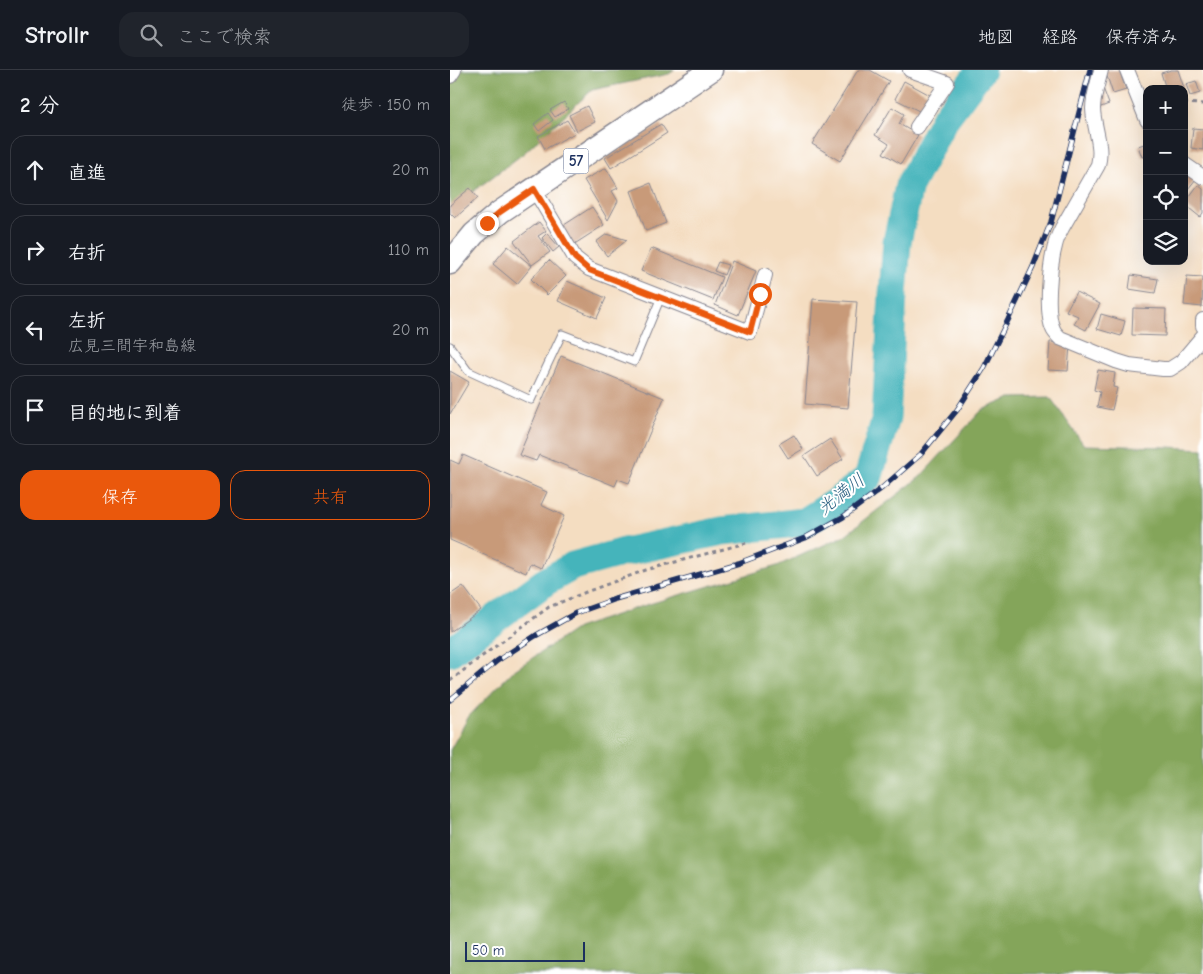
<!DOCTYPE html>
<html lang="ja">
<head>
<meta charset="utf-8">
<style>
  body { margin:0; font-family:"Comic Neue","Klee One",sans-serif; background:#20242c; color:#f1f3f6 }
  .controls { position:absolute; right:15px; top:15px; display:grid; overflow:hidden; border-radius:10px; box-shadow:0 5px 20px #0002 }
  .controls button { width:45px; height:45px; display:grid; place-items:center; padding:0; border:0; border-bottom:1px solid #363941; background:#171b24; color:#f1f3f6; font:25px sans-serif }
  .scale { position:absolute; left:15px; bottom:12px; width:120px; box-sizing:border-box; padding-left:5px; border:2px solid #1b2f5e; border-top:0; font-size:14px; line-height:18px; white-space:nowrap; color:#1b2f5e; -webkit-text-stroke:4px #fff; paint-order:stroke }
  .stop { position:absolute; width:15px; height:15px; margin:-11px; border:4px solid #ea580c; border-radius:50%; background:#fff }
  .stop.end { background:#ea580c; border-color:#fff; box-shadow:0 1px 5px #0008 }
  .list { margin:0; padding:0; list-style:none }
  h2 { display:flex; justify-content:space-between; align-items:center; height:65px; margin:0; padding:0 20px; font-size:21px }
  h2 small { font-size:16px; font-weight:400; color:#9ea1a6 }
  .list li { display:grid; grid-template-columns:32px 1fr auto; gap:15px; align-items:center; box-sizing:border-box; height:70px; margin:0 10px 10px; padding:0 10px; border:1px solid #363941; border-radius:15px }
  .list b { display:block; font-size:19px; white-space:nowrap }
  .list p { margin:0; font-size:16px; white-space:nowrap; color:#9ea1a6 }
  .list em { font-size:16px; font-style:normal; color:#9ea1a6 }
  .actions { display:flex; gap:10px; padding:15px 20px }
  .actions a { flex:1; padding:11px 0; border:1px solid #ea580c; border-radius:15px; text-align:center; font-size:18px; color:#ea580c }
  .actions .main { background:#ea580c; color:#fff }
  .icon { flex:none; width:28px; height:28px; fill:none; stroke:currentColor; stroke-width:2; stroke-linecap:round; stroke-linejoin:round }
  .map { position:relative; flex:none; width:753px; height:904px; overflow:hidden }
  header { display:flex; align-items:center; gap:30px; box-sizing:border-box; height:70px; padding:0 25px; background:#171b24; border-bottom:1px solid #363941 }
  header strong { font-size:24px }
  nav { display:flex; gap:28px; margin-inline-start:auto; font-size:18px }
  .search { width:350px; height:45px; background:#20242c; display:flex; align-items:center; gap:12px; box-sizing:border-box; padding:0 18px; border-radius:15px; color:#9ea1a6; font-size:19px }
  main { display:flex }
  aside { flex:1; background:#171b24 }
  .map>svg:first-child { display:block }
</style>
</head>
<body>
<header>
<strong>Strollr</strong>
<div class="search"><svg class="icon" aria-label="search" viewBox="0 0 24 24"><circle cx="10" cy="10" r="6"/><path d="M15 15l6 6"/></svg>ここで検索</div>
<nav><a>地図</a><a>経路</a><a>保存済み</a></nav>
</header>
<main>
<aside>
<h2>2 分<small>徒歩 · 150 m</small></h2>
<ul class="list">
<li><svg class="icon" aria-label="ahead" viewBox="0 0 24 24"><path d="M12 20V5M6 11l6-6 6 6"/></svg><div><b>直進</b></div><em>20 m</em></li>
<li><svg class="icon" aria-label="right" viewBox="0 0 24 24"><path d="M7 20v-9h11M14 6l5 5-5 5"/></svg><div><b>右折</b></div><em>110 m</em></li>
<li><svg class="icon" aria-label="left" viewBox="0 0 24 24"><path d="M17 20v-9H6M10 6l-5 5 5 5"/></svg><div><b>左折</b><p>広見三間宇和島線</p></div><em>20 m</em></li>
<li><svg class="icon" aria-label="arrive" viewBox="0 0 24 24"><path d="M6 21V4h12l-3 4 3 4H6"/></svg><div><b>目的地に到着</b></div></li>
</ul>
<div class="actions"><a class="main">保存</a><a>共有</a></div>
</aside>
<div class="map">
<svg width="753" height="904" viewBox="0 0 753 904">
  <rect width="100%" height="100%" fill="#fff"/>
  <filter id="ink" filterUnits="userSpaceOnUse"><feTurbulence type="fractalNoise" baseFrequency=".02" numOctaves="2"/><feDisplacementMap in="SourceGraphic" scale="10" xChannelSelector="R" yChannelSelector="G"/><feConvolveMatrix kernelMatrix="1 2 1 2 8 2 1 2 1" color-interpolation-filters="sRGB"/></filter>
  <filter id="wash" filterUnits="userSpaceOnUse"><feTurbulence type="fractalNoise" baseFrequency=".0096" numOctaves="4" result="noise"/><feDisplacementMap in="SourceGraphic" scale="20" xChannelSelector="R" yChannelSelector="G"/><feGaussianBlur stdDeviation="1.12" result="paint"/><feColorMatrix in="noise" values="0 0 0 0 0 0 0 0 0 0 0 0 0 0 0 0 0 1.4 0 .05"/><feComposite in="paint" operator="in"/></filter>
  <g filter="url(#wash)">
    <rect width="100%" height="100%" fill="#f4ddc1"/>
    <!-- forest -->
    <g fill="#84a55a" stroke="#506a5c">
      <polygon points="0,0 225,0 219,4 142,20 74,83 0,139"/>
      <polygon points="600,327 634,375 718,377 753,379 753,904 0,904 0,680 19,646 63,601 127,558 189,537 327,496 394,466 470,407 532,340 561,328"/>
    </g>
    <g fill="none" stroke-linecap="round" stroke-linejoin="round">
      <!-- river -->
      <polyline stroke="#44b4bb" stroke-width="29" points="0,582 95,512 123,496 174,482 272,461 355,452 386,432 418,408 436,348 443,224 447,172 459,116 493,51 531,0"/>
    </g>
    <g id="blocks">
      <!-- building -->
      <g fill="#c89a79">
        <polygon points="408,0 420,0 439,11 390,91 362,74"/>
        <polygon points="655,0 669,0 676,20 663,24"/>
        <polygon points="721,0 728,0 734,18 716,19 711,3"/>
        <polygon points="454,11 480,25 471,42 445,29"/>
        <polygon points="746,11 750,23 740,26 736,14"/>
        <polygon points="653,18 659,34 651,37 646,21"/>
        <polygon points="114,32 118,39 105,47 100,40"/>
        <polygon points="137,36 145,52 127,61 119,45"/>
        <polygon points="442,37 454,44 449,54 468,65 451,94 433,83 439,74 425,65"/>
        <polygon points="98,43 103,50 89,61 84,54"/>
        <polygon points="117,50 125,63 95,79 88,66"/>
        <polygon points="211,54 217,63 161,98 155,88"/>
        <polygon points="743,58 753,59 753,80 741,78"/>
        <polygon points="697,73 697,86 692,87 688,76"/>
        <polygon points="156,98 168,118 162,121 168,131 158,150 134,110"/>
        <polygon points="734,100 746,109 734,124"/>
        <polygon points="201,113 216,153 196,161 181,121"/>
        <polygon points="748,115 753,119 753,143 750,147 734,134"/>
        <polygon points="20,118 28,128 5,148 0,143 0,135"/>
        <polygon points="142,137 154,155 123,175 111,157"/>
        <polygon points="89,152 96,161 88,166 100,182 82,195 64,171"/>
        <polygon points="97,163 109,177 103,182 92,168"/>
        <polygon points="157,164 177,170 157,186 146,172"/>
        <polygon points="58,176 82,196 67,214 43,194"/>
        <polygon points="201,178 272,207 263,230 191,201"/>
        <polygon points="99,190 116,206 97,225 81,209"/>
        <polygon points="282,191 306,201 288,245 265,235"/>
        <polygon points="268,192 278,195 274,205 264,201"/>
        <polygon points="681,205 708,209 705,223 679,219"/>
        <polygon points="737,206 753,207 752,237 734,235"/>
        <polygon points="117,211 156,228 147,248 108,231"/>
        <polygon points="626,222 650,234 636,260 624,254 628,246 616,241"/>
        <polygon points="363,229 407,232 398,338 355,334"/>
        <polygon points="683,238 716,239 715,266 682,265"/>
        <polygon points="651,244 675,251 671,266 647,259"/>
        <polygon points="600,272 620,274 618,301 598,300"/>
        <polygon points="111,286 214,328 179,413 168,409 165,416 89,385 86,391 69,385"/>
        <polygon points="648,300 665,303 663,317 667,318 662,340 647,337 650,322 644,320"/>
        <polygon points="0,301 19,312 0,344"/>
        <polygon points="344,365 353,379 338,388 329,374"/>
        <polygon points="380,369 393,389 367,406 354,386"/>
        <polygon points="13,385 97,422 91,435 114,446 91,498 80,493 76,503 0,470 0,390 9,394"/>
        <polygon points="13,516 31,540 0,562 0,525"/>
      </g>
    </g>
  </g>
  <g filter="url(#ink)">
    <use href="#blocks" fill-opacity="0" stroke="#888690" stroke-width="1"/>
    <g fill="none" stroke-linecap="round" stroke-linejoin="round">
      <defs>
        <polyline id="service" points="0,276 18,301 81,330 112,264 184,292 211,227"/>
        <g id="minor">
          <polyline points="460,0 497,13 467,57"/>
          <path d="M 651,0 C 648,13 643,26 643,39 C 644,59 653,76 648,95 L 612,158 C 609,164 606,170 605,176 C 600,195 595,242 603,259 C 604,262 607,265 610,268 L 666,291 L 679,295 L 713,299 L 720,299 L 731,292 L 753,266"/>
          <polyline points="677,0 697,50"/>
          <polyline points="0,6 4,0"/>
          <polyline points="734,94 753,107"/>
          <polyline points="84,119 125,188 139,199 300,262 315,205"/>
          <polyline points="753,250 753,256"/>
        </g>
        <polyline id="primary" points="0,193 24,164 50,142 261,0"/>
      </defs>
      <!-- service casing -->
      <use href="#service" stroke="#888690" stroke-width="9"/>
      <!-- minor casing -->
      <use href="#minor" stroke="#888690" stroke-width="16"/>
      <!-- primary casing -->
      <use href="#primary" stroke="#888690" stroke-width="25"/>
      <!-- path -->
      <g stroke="#888690" stroke-width="3" stroke-dasharray="4 4" stroke-linecap="butt">
        <polyline points="734,33 753,34"/>
        <polyline points="0,611 27,590 99,537 136,522 196,500 296,473"/>
      </g>
      <!-- service -->
      <use href="#service" stroke="#fff" stroke-width="7"/>
      <!-- minor -->
      <use href="#minor" stroke="#fff" stroke-width="14"/>
      <!-- primary -->
      <use href="#primary" stroke="#fff" stroke-width="22"/>
      <defs>
        <polyline id="rail" points="0,630 47,591 85,566 126,543 165,529 289,493 355,468 393,447 432,418 471,384 507,340 534,298 558,250 583,197 601,152 640,0"/>
      </defs>
      <!-- rail casing -->
      <use href="#rail" stroke="#1b2f5e" stroke-width="5.5"/>
      <!-- rail -->
      <use href="#rail" stroke="#fff" stroke-width="4" stroke-dasharray="11" stroke-linecap="butt"/>
    </g>
  </g>
  <g fill="none" stroke-linecap="round" stroke-linejoin="round" filter="url(#ink)">
    <!-- route -->
    <polyline stroke="#ea580c" stroke-width="6" points="37,153 50,142 84,119 125,188 139,200 300,262 310,224"/>
  </g>
  <g text-anchor="middle" stroke-width="4" stroke-linejoin="round" paint-order="stroke">
    <!-- shield labels -->
    <rect fill="#fff" stroke="#5f6d8e" stroke-width="1" x="113.5" y="78.5" width="25" height="25" rx="4"/>
    <g font-size="15" font-weight="bold" fill="#1b2f5e">
      <text x="126" y="96">57</text>
    </g>
    <!-- water labels -->
    <g font-size="18" font-style="italic" fill="#295e7f" stroke="#fff">
      <text transform="translate(391 424) rotate(-38)" y="6">光満川</text>
    </g>
  </g>
</svg>
<div class="controls">
<button>+</button>
<button>−</button>
<button><svg class="icon" aria-label="locate" viewBox="0 0 24 24"><circle cx="12" cy="12" r="6"/><path d="M12 2v4M12 18v4M2 12h4M18 12h4"/></svg></button>
<button><svg class="icon" aria-label="layers" viewBox="0 0 24 24"><path d="M12 4l9 5-9 5-9-5zM3 14l9 5 9-5"/></svg></button>
</div>
<div class="scale">50 m</div>
<div class="stop" style="left:310px;top:224px"></div>
<div class="stop end" style="left:37px;top:153px"></div>
</div>
</main>
</body>
</html>
